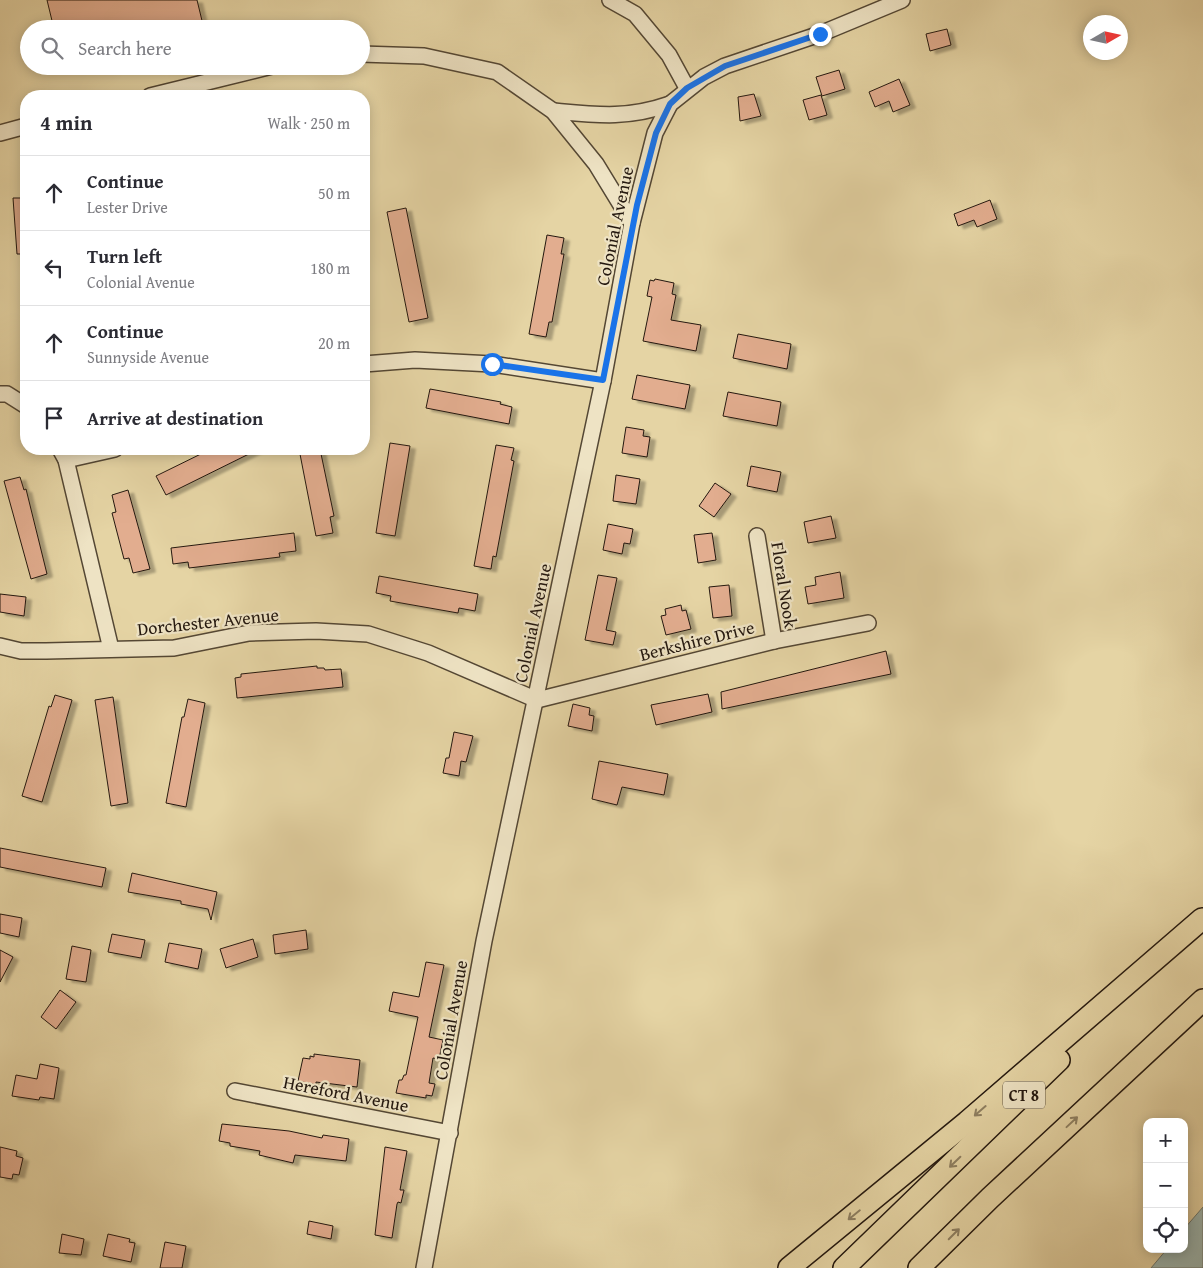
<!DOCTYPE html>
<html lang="en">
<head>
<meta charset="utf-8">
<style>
  body { margin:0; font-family:"Gentium Book Plus",serif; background:#f2f2f3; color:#2b2b33 }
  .controls { position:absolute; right:15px; bottom:15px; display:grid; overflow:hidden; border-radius:10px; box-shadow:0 2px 12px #0003 }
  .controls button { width:45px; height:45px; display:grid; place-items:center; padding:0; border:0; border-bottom:1px solid #e1e1e2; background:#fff; color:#2b2b33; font:25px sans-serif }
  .compass { position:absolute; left:1083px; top:15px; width:45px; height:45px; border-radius:50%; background:#fff; box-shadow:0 2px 12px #0003; rotate:81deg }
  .stop { position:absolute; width:15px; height:15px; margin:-11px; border:4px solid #1a73e8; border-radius:50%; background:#fff }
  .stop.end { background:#1a73e8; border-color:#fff; box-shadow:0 1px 5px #0008 }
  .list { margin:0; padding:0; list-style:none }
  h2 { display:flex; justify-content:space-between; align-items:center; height:65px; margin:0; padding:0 20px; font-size:21px }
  h2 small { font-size:16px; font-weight:400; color:#7c7c81 }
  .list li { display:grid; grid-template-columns:32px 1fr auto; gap:15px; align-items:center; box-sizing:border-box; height:75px; padding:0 20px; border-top:1px solid #e1e1e2 }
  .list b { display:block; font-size:19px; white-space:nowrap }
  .list p { margin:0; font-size:16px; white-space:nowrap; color:#7c7c81 }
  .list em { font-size:16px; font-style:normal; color:#7c7c81 }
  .icon { flex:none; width:28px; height:28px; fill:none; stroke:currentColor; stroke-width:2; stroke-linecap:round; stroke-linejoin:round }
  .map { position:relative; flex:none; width:1203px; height:1268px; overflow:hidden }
  .search { position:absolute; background:#fff; box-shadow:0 2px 12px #0003; left:20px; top:20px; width:350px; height:55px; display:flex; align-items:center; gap:12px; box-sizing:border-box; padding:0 18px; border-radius:28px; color:#7c7c81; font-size:19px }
  .panel { position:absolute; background:#fff; box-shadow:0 2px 12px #0003; left:20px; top:90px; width:350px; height:365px; border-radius:20px }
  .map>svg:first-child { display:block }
</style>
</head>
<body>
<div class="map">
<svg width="1203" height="1268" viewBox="0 0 1203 1268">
  <defs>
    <filter id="shadow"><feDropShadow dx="5.5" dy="3" stdDeviation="1" flood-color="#0004"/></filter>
  </defs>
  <rect width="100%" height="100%" fill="#e5d4a4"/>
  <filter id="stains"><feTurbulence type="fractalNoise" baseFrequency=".004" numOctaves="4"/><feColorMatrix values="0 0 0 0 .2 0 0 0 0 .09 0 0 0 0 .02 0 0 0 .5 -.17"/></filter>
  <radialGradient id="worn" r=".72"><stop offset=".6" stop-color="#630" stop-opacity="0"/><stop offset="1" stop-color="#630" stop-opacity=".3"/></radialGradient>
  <!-- water -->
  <polygon fill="#9ab6b1" stroke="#6b7770" points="1203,1207 1203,1268 1151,1268 1167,1249 1184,1249 1184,1229"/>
  <!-- building -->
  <g fill="#e2ad8f" stroke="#24180f" filter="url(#shadow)">
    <polygon points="47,0 197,0 204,29 54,29"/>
    <polygon points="947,29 951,45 930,51 926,34"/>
    <polygon points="839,70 845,89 822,96 816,77"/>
    <polygon points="899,79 910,105 893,112 889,101 875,107 869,92"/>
    <polygon points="754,94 761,116 740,121 738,97"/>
    <polygon points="821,95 827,115 809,120 803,100"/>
    <polygon points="13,198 26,198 26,254 17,254"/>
    <polygon points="990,200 997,219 977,227 974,220 958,226 954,214"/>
    <polygon points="406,208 428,318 409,322 387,212"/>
    <polygon points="547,235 564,238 561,254 564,254 552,322 549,322 546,337 529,334"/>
    <polygon points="655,279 674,283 672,294 676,295 671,320 701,325 696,351 643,341 652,297 647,296 650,280 654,281"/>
    <polygon points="738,334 791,344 787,369 733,358"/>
    <polygon points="637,375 690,385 685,409 632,399"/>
    <polygon points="430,389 501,402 500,404 512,407 509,424 426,408"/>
    <polygon points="728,392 781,402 777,426 723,416"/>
    <polygon points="626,427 644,430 643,436 650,437 647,457 622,453"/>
    <polygon points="390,443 410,446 395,536 376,533"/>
    <polygon points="496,445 514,448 511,460 514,461 496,557 493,556 491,569 474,566"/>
    <polygon points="211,449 259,449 166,495 156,476"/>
    <polygon points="299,449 320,449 334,516 330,517 333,533 316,536"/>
    <polygon points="751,466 781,472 777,492 747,486"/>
    <polygon points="616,475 640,479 636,504 613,501"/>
    <polygon points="20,477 24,490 26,489 47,574 31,579 4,481"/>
    <polygon points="715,483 731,494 714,517 699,506"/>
    <polygon points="128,490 150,569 133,573 129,558 124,559 112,513 116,512 112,495"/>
    <polygon points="831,516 836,538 808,543 804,522"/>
    <polygon points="608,524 633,529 630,544 624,543 622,554 603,550"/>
    <polygon points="294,533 296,551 279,553 280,557 189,568 188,562 173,564 171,548"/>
    <polygon points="712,533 716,560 698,563 694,535"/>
    <polygon points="840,572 844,598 808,604 805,587 816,585 815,577"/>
    <polygon points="598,575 617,578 606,630 616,632 613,645 585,640"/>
    <polygon points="379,576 478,594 475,611 459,608 458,613 390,601 391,596 376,593"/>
    <polygon points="729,585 732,616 713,618 709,587"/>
    <polygon points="0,594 26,597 24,616 0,612"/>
    <polygon points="681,605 682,611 686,610 691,629 666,635 661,616 666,615 665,609"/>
    <polygon points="886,651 891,674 722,709 721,692"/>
    <polygon points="317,666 317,668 324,668 325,670 341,669 343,687 237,698 235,678 241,677 241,674"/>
    <polygon points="708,694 712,712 656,725 651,705"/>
    <polygon points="55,695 72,700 42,802 22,796 49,706 51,707"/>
    <polygon points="113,697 128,803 111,806 95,700"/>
    <polygon points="188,699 205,703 186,807 166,803 182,717 184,717"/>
    <polygon points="573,704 590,708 589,715 594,716 592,731 568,726"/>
    <polygon points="454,732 473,736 466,762 461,761 459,776 443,773 446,758 449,758"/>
    <polygon points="599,761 668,774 664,795 622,787 617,805 592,799"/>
    <polygon points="0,848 106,868 102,887 0,867"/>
    <polygon points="132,873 217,892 211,920 208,909 181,904 181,901 128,892"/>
    <polygon points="0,914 22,918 19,937 0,933"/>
    <polygon points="306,930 308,949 275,954 273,935"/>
    <polygon points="112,934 145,940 141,958 108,952"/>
    <polygon points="253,939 258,957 226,968 220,949"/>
    <polygon points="169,943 202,949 198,969 165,962"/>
    <polygon points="72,946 91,950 86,982 66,979"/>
    <polygon points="0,950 13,957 0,982"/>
    <polygon points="426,962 444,965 429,1037 443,1040 439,1059 433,1058 429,1083 435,1084 432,1096 426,1095 426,1098 396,1093 399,1080 402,1080 404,1075 406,1075 418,1017 389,1011 393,992 419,997"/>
    <polygon points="60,990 76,1002 56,1029 41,1017"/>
    <polygon points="314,1054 360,1060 357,1087 316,1082 316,1085 298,1081 303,1058 310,1059 310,1056 314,1057"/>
    <polygon points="40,1064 59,1068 54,1099 40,1097 39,1100 12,1096 16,1075 37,1079"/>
    <polygon points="222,1124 289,1131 322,1138 323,1135 349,1139 346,1161 295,1155 293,1163 259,1155 260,1151 230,1146 230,1143 219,1141"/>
    <polygon points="0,1147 17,1151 16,1156 23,1158 19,1175 13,1174 12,1179 0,1177"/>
    <polygon points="385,1147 407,1151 400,1190 404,1190 401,1203 398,1202 397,1204 392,1238 375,1235"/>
    <polygon points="309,1221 333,1226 331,1239 307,1234"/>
    <polygon points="62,1234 84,1239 81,1255 59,1253"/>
    <polygon points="108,1234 130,1239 129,1242 135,1243 131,1262 103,1256"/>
    <polygon points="165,1242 186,1246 182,1268 160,1268"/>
  </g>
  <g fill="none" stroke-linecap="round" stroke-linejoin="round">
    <defs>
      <g id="minor">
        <polyline points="610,0 635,14 669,55 687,88"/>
        <polyline points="361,54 424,56 497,72 553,111 596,164 632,223"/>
        <polyline points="150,96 272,66"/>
        <path d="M 553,111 C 597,115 627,119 670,104"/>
        <polyline points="0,133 26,126"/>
        <polyline points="364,364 415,360 492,364 603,381"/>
        <polyline points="0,394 7,394 26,406"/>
        <polyline points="60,449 66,460 111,649"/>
        <polyline points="66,460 115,449"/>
        <polyline points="757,536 774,641"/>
        <polyline points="0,646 21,651 46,651 174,648 249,633 316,631 368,634 428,653 537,700 774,641 868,623"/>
        <polyline points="235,1091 450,1133"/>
        <polyline points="424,1268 484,941 603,381 632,223 655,133 670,104 704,77 725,66 820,34 902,0"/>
      </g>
      <g id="highway">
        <polyline points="789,1268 967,1122 1202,919"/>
        <polyline points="844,1268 1059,1060"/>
        <polyline points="919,1268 990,1198 1203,1000"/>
      </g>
    </defs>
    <!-- minor casing -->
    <use href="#minor" stroke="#544734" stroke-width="18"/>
    <!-- highway casing -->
    <use href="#highway" stroke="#24180f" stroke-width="24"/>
    <!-- minor -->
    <use href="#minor" stroke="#eee3c4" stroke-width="15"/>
    <!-- highway -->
    <use href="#highway" stroke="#e5d4a4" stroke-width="21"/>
  </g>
  <!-- one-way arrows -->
  <defs><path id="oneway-shaft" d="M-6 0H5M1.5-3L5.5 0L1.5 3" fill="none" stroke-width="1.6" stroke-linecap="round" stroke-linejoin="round" transform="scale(1.25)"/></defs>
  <g stroke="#8e7f61">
    <use href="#oneway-shaft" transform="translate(980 1111) rotate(139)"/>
    <use href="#oneway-shaft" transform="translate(1072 1122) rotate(-43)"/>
    <use href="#oneway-shaft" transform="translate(955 1162) rotate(136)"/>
    <use href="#oneway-shaft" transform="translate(854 1215) rotate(141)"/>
    <use href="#oneway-shaft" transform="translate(954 1234) rotate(-45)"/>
  </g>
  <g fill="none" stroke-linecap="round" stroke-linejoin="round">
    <!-- route -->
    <polyline stroke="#1a73e8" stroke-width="6" points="492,364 603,380 637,205 656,133 670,104 687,88 725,66 820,34"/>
  </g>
  <g text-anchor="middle" stroke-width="4.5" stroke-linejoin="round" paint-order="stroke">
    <!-- shield labels -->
    <rect fill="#eee3c4" stroke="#615545" stroke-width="1" x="1003" y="1081.5" width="42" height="27" rx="4"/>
    <g font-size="16" font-weight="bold" fill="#24180f">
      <text x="1024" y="1101">CT 8</text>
    </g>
    <!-- street labels -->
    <g font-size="18" fill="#24180f" stroke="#eee3c4">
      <text transform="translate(615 226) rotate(-78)" y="6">Colonial Avenue</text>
      <text transform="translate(784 585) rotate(81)" y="6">Floral Nook</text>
      <text transform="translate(208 622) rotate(-6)" y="6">Dorchester Avenue</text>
      <text transform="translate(533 623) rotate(-78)" y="6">Colonial Avenue</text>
      <text transform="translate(697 641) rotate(-14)" y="6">Berkshire Drive</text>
      <text transform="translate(451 1020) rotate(-80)" y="6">Colonial Avenue</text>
      <text transform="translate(346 1094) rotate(11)" y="6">Hereford Avenue</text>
    </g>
  </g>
  <rect width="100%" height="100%" filter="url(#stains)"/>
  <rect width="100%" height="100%" fill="url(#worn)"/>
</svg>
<div class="controls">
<button>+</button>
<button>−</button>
<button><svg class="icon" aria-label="locate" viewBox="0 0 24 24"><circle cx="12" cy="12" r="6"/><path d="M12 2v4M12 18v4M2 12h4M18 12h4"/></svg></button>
</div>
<svg class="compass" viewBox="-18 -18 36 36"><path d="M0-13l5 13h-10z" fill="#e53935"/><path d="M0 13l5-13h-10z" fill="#7c7c81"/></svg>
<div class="stop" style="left:492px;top:364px"></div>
<div class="stop end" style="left:820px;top:34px"></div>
<div class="search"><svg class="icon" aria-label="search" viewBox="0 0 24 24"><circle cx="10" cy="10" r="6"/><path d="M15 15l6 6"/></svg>Search here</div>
<section class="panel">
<h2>4 min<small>Walk · 250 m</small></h2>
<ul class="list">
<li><svg class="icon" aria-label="ahead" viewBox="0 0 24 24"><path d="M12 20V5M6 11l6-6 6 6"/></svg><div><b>Continue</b><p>Lester Drive</p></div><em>50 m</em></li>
<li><svg class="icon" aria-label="left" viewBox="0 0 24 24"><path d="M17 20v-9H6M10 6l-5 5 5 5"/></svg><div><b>Turn left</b><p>Colonial Avenue</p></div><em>180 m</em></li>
<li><svg class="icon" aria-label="ahead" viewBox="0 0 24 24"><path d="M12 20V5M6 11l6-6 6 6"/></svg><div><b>Continue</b><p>Sunnyside Avenue</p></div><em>20 m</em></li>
<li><svg class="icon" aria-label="arrive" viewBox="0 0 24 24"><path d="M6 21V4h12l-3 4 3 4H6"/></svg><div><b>Arrive at destination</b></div></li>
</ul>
</section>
</div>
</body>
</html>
